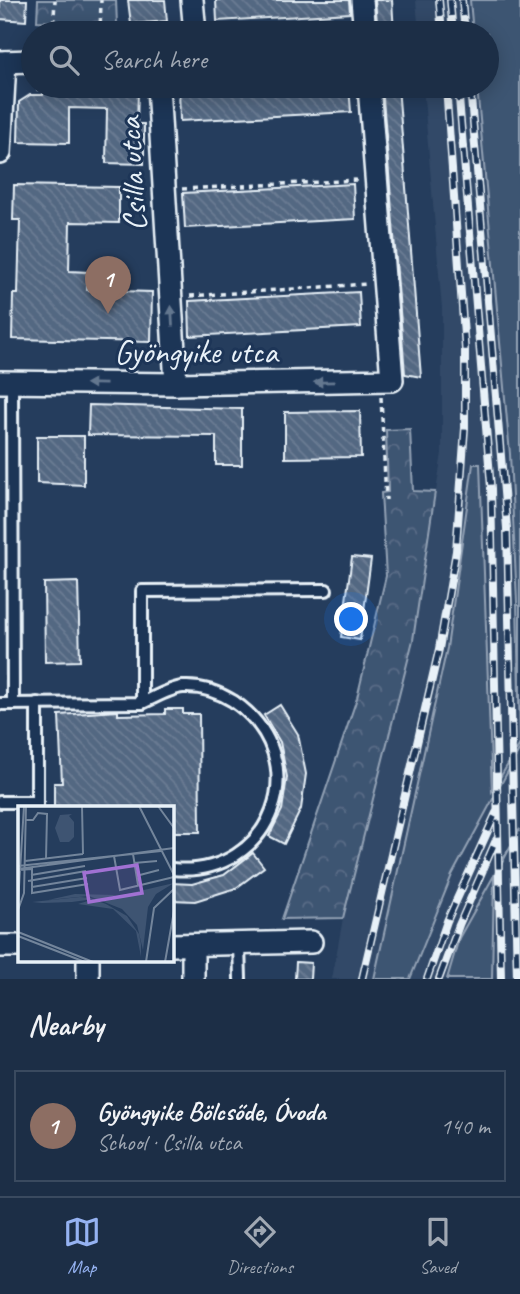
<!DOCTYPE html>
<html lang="en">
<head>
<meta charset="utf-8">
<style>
  body { margin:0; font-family:Caveat,sans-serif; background:#293a51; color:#f1f3f6 }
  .you { position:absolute; left:352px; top:620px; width:24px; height:24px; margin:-18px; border:5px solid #fff; border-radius:50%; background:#1a73e8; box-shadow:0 0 0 10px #1a73e833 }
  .badge { display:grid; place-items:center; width:46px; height:46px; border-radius:50%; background:#95b2f1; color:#fff; font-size:23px; font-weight:700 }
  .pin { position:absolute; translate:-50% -58px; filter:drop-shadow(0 2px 4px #0008) }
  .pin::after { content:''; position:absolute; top:37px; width:24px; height:21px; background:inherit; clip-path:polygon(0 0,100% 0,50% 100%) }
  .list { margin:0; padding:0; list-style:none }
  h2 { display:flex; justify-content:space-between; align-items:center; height:91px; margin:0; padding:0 28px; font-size:30px }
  h2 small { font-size:23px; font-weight:400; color:#a0a8b3 }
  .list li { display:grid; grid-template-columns:46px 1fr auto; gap:21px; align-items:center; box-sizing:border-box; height:112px; margin:0 14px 14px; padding:0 14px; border:2px solid #3a4a5f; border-radius:0px }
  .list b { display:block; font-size:26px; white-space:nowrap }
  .list p { margin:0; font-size:23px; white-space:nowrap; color:#a0a8b3 }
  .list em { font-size:23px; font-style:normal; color:#a0a8b3 }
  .icon { flex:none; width:38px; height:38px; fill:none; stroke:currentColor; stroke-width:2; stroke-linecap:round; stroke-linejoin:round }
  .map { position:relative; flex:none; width:520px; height:979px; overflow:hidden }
  .search { position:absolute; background:#1c2e46; box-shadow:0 4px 18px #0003; left:21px; right:21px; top:21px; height:77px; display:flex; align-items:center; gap:18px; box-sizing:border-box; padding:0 24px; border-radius:38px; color:#a0a8b3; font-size:26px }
  .sheet { height:217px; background:#1c2e46 }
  nav { display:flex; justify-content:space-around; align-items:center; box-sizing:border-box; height:98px; border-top:2px solid #3a4a5f; background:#1c2e46; font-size:19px; color:#a0a8b3 }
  nav a { display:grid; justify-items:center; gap:4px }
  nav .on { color:#95b2f1 }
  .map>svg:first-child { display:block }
</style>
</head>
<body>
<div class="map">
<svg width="520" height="979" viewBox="0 0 520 979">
  <defs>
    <pattern id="park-crowns" width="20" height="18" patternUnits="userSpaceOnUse" patternTransform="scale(1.75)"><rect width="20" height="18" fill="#3e5472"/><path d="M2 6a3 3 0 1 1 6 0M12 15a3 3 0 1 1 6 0" fill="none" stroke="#5a6d87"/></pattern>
    <pattern id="building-back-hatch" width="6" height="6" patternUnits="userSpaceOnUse" patternTransform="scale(1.75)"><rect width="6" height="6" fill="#536782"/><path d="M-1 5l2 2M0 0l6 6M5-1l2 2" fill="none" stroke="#6c7d94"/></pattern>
  </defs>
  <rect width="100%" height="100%" fill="#253d5d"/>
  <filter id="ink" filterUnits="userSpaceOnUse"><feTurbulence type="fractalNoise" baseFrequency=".0143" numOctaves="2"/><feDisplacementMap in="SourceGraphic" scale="14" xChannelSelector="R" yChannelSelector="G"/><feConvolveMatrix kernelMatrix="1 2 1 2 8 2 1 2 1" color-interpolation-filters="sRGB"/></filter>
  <g filter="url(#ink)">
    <!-- built -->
    <g fill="#334a68">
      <polygon points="416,0 470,0 473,33 419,33"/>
      <polygon points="423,86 477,86 510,454 520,744 492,793 473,464 447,648 374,979 332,979 343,918 413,640 442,453 442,308"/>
      <polygon points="520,749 520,829 459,938 447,979 410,979 452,875"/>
      <polygon points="520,834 520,979 492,979 494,878"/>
    </g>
    <!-- grass -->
    <g fill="#3e5472" stroke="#93a2b5" stroke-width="2">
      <polygon points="470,0 520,0 520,749 452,875 410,979 374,979 447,648 473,464 480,464 492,791 520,744 517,603 510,454 477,86 487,86 487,33 473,33"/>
      <polygon points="520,829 494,878 492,979 447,979 459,938"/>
    </g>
    <!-- park -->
    <g fill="url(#park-crowns)" stroke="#93a2b5" stroke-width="2">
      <polygon points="38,0 116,0 117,25 37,21"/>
      <polygon points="410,429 413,491 435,492 413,640 343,918 282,919 357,698 386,576 381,493 388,492 386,430"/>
    </g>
    <!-- building -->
    <g fill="url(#building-back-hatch)" stroke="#e8f1f8" stroke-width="2">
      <polygon points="0,0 27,0 26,21 0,19"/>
      <polygon points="128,0 165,0 167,21 131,24"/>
      <polygon points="216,0 349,0 350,13 217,21"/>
      <polygon points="375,0 392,0 394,33 378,33"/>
      <polygon points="179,86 349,86 351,112 180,121"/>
      <polygon points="382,86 398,86 421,377 405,374"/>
      <polygon points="44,90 138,91 137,124 144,124 144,164 106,163 107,109 69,108 69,143 18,142 19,102 30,95 43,95"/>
      <polygon points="353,184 355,219 185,228 183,193"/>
      <polygon points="14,185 119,187 119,223 70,222 69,271 88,272 87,290 152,292 151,342 12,339 13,294 18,294 20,220 13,220"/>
      <polygon points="359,292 361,327 190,336 189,301"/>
      <polygon points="89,405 242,409 242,465 216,465 216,436 88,435"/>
      <polygon points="360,411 361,457 285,458 285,412"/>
      <polygon points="37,436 84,436 84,485 37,483"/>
      <polygon points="352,557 371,559 360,640 341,637"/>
      <polygon points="78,582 80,661 45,662 44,583"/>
      <polygon points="280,705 298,734 306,774 301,809 284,844 269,836 282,810 287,777 280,742 264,715"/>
      <polygon points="165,709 183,709 183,714 199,714 200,832 172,832 172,808 54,808 54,783 62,783 59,715 118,711 118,715 165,714"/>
      <polygon points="253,853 264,867 236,888 195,901 172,900 172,883 192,884 224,875"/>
      <polygon points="296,962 311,963 310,979 295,979"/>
    </g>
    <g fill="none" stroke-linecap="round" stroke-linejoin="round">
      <defs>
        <g id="service">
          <polyline points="12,383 13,704"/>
          <polyline points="37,703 37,808"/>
          <path d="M 142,703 C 154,698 170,688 183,687 C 202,686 217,691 233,701 C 318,758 272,879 172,869"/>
          <polyline points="0,704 142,703 142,591 326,590"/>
          <polyline points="0,802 37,802"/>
          <polyline points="239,944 240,979"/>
        </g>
        <g id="minor">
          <polyline points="192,0 195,33"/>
          <polyline points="362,0 365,33"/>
          <polyline points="0,62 33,61"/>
          <polyline points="158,86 176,384"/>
          <polyline points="0,153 5,62"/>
          <polyline points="0,382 176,384 392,380 369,86"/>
          <polyline points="172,945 311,942"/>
          <polyline points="193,945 193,979"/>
          <polyline points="0,946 19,946"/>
          <polyline points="88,960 88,979"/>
        </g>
      </defs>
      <!-- service casing -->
      <use href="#service" stroke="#e8f1f8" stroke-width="16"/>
      <!-- minor casing -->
      <use href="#minor" stroke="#e8f1f8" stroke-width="26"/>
      <!-- path -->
      <g stroke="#e8f1f8" stroke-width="3.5" stroke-dasharray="5 5" stroke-linecap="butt">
        <polyline points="53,33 55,0"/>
        <polyline points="100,33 101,0"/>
        <polyline points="37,86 40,95"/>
        <polyline points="182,189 359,180"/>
        <polyline points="190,296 367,284"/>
        <polyline points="381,397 386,500"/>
      </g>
      <!-- service -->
      <use href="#service" stroke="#1d3557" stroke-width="10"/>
      <!-- minor -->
      <use href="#minor" stroke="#1d3557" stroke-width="21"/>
      <defs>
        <g id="rail">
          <polyline points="439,0 442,33"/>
          <polyline points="450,0 453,33"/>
          <polyline points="462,0 465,33"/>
          <polyline points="458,86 491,488 501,979"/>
          <polyline points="470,86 507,528 517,979"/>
          <polyline points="362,979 439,649 456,551 465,428 465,349 446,86"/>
          <polyline points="427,979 447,921 496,813"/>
          <polyline points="439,979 459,925 496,840"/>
        </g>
      </defs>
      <!-- rail casing -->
      <use href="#rail" stroke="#e8f1f8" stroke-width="8"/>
      <!-- rail -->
      <use href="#rail" stroke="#1d3557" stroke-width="5" stroke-dasharray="16" stroke-linecap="butt"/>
    </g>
    <!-- one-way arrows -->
    <defs><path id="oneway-solid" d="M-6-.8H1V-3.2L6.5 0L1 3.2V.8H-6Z" transform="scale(1.75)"/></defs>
    <g fill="#64778f">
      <use href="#oneway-solid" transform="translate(172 316) rotate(-93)"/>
      <use href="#oneway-solid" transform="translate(324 382) rotate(179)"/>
      <use href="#oneway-solid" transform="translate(96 384) rotate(-179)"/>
    </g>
  </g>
  <g text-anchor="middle" stroke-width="6" stroke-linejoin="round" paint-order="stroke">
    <!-- street labels -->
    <g font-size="33" fill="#e8f1f8" stroke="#1d3557">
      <text transform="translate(131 174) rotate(-93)" y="12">Csilla utca</text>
      <text x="196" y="363">Gyöngyike utca</text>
    </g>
  </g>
  <!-- overview -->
  <g transform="translate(18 806)">
    <rect width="156" height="156" fill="#253d5d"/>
    <path d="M 54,8 L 51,10 L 56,16 L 56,31 L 51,36 L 42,36 L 37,22 L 42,9 ZM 156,77 L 138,88 L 130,101 L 125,144 L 119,119 L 104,103 L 71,90 L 30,94 L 57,88 L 98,89 L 83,94 ZM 62,91 L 72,92 L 88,98 L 109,110 L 121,128 L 123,138 L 123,151 L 118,125 L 95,103 L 60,98 L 76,93 L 54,96 L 24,97 L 14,96 Z" fill="#3e5472"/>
    <path fill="none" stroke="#73859b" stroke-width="2" d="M 64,0 L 65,48M 121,0 L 156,69M 140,0 L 156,22M 7,14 L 15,14 L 20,7 L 29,8 L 28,53M 115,48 L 120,79M 96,50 L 102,84 L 156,71M 7,55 L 65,48M 116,57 L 139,55M 0,60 L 143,45M 0,63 L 156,42M 0,64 L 14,63 L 14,87 L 70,78M 13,69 L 67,60M 118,70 L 141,64M 10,75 L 68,65M 14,81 L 69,72M 0,97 L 6,0M 0,104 L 6,87 L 8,0M 0,126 L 75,156M 0,130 L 67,156M 128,156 L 136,102 L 156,83M 147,156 L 156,105"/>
    <path fill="#a171d3" fill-opacity="0.15" stroke="#a171d3" stroke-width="3.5" d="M 119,59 L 124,87 L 71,96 L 66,67 Z"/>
    <rect width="156" height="156" fill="none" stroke="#e8f1f8" stroke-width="3.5"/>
  </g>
</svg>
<div class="you"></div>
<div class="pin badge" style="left:108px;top:314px;background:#8d6e63">1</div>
<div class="search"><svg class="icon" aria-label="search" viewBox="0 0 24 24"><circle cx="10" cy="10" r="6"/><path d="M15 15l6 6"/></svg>Search here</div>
</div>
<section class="sheet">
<h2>Nearby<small></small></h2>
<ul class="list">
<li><span class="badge" style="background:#8d6e63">1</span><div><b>Gyöngyike Bölcsőde, Óvoda</b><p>School · Csilla utca</p></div><em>140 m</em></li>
</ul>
</section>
<nav>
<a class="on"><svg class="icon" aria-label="map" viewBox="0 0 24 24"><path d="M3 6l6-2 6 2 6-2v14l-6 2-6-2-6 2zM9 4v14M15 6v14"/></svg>Map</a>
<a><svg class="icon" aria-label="directions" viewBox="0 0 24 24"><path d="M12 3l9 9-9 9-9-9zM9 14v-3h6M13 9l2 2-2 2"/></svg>Directions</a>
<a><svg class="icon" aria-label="saved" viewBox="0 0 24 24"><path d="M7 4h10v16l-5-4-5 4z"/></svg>Saved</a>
</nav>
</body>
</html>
